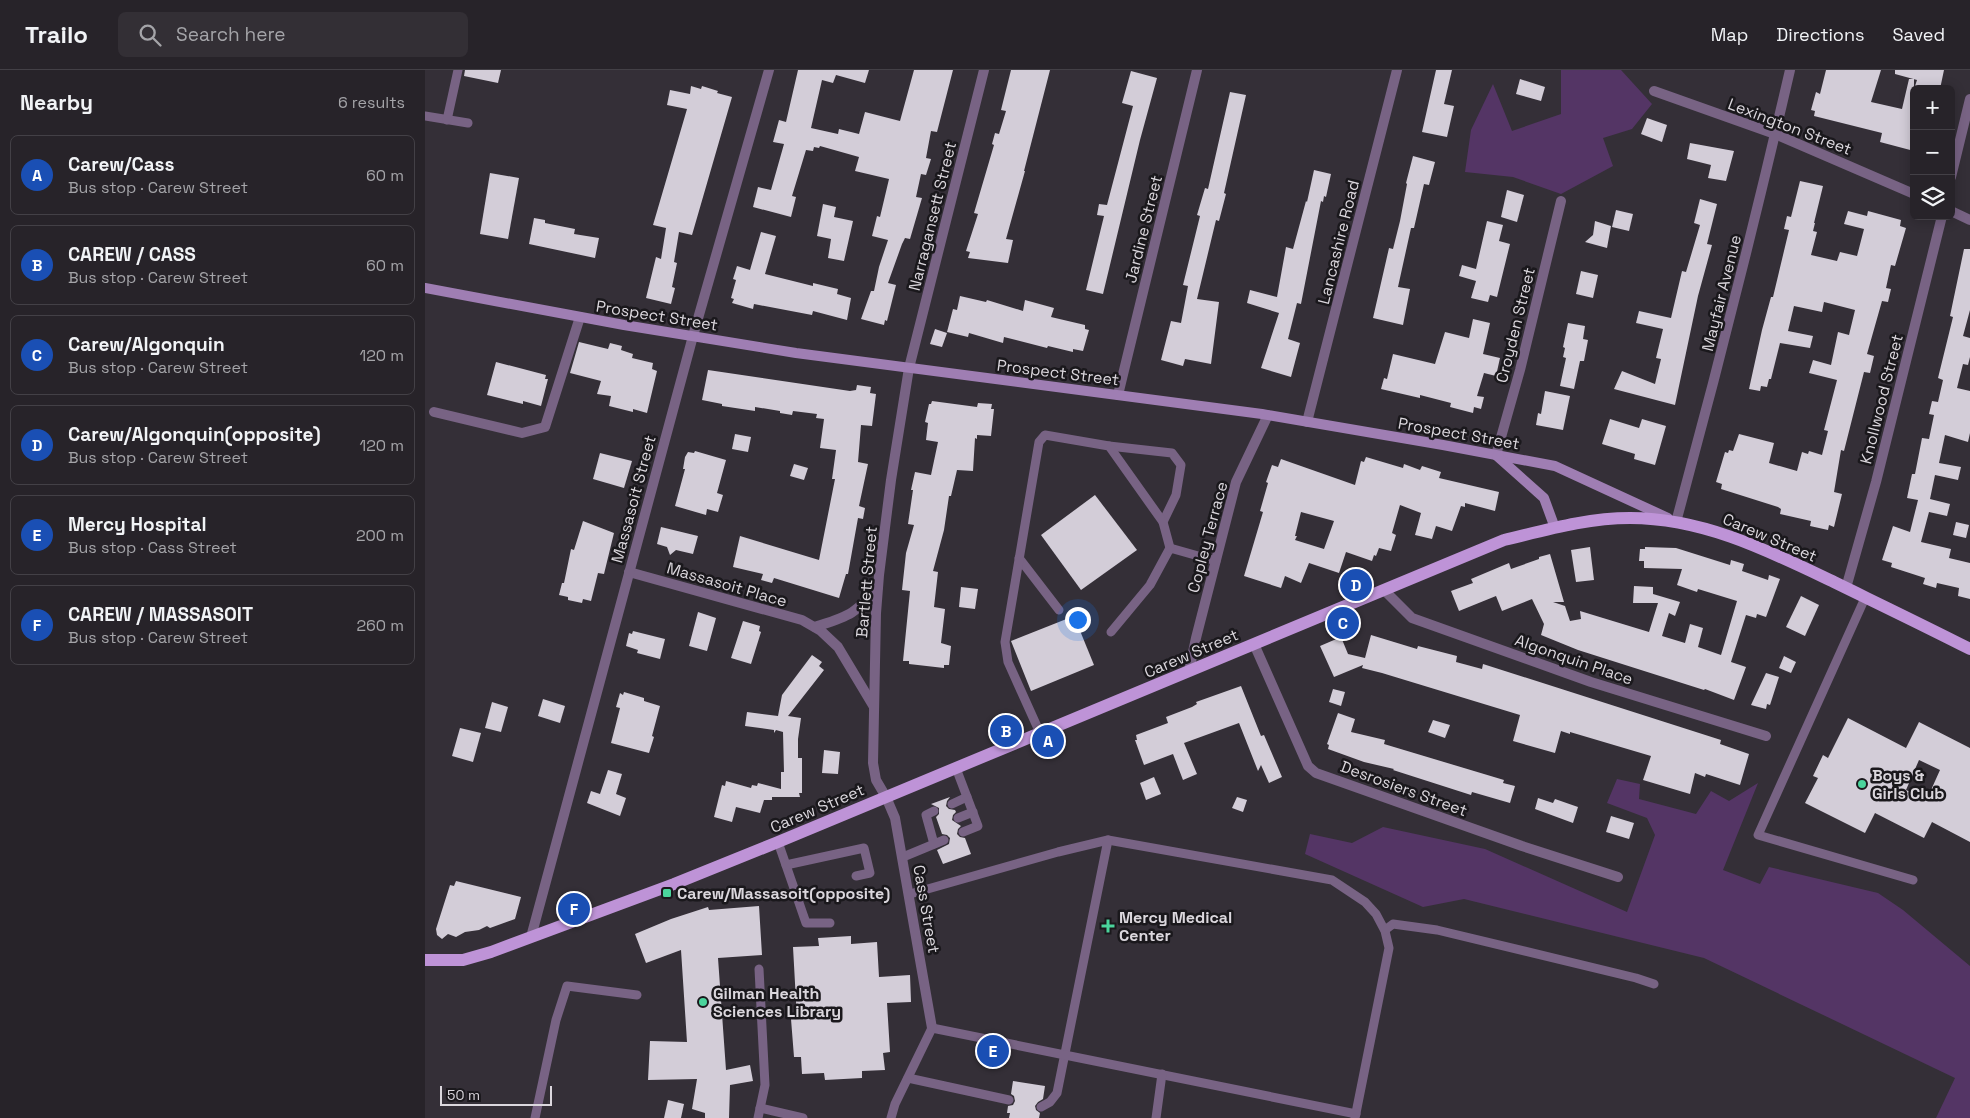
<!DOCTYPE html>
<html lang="en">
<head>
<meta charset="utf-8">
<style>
  body { margin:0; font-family:"Space Grotesk",sans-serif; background:#332f35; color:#f1f3f6 }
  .controls { position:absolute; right:15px; top:15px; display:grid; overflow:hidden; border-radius:8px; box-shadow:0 2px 12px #0003 }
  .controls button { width:45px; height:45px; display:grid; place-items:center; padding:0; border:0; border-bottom:1px solid #434046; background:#272329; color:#f1f3f6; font:25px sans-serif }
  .scale { position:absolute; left:15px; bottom:12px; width:112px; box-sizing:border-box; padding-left:5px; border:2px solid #dbd7dd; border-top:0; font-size:14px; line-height:18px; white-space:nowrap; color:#dbd7dd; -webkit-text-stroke:4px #1a181c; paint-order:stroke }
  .you { position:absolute; left:652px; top:549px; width:18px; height:18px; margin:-12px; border:4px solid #fff; border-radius:50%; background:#1a73e8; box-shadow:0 0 0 8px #1a73e833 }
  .badge { display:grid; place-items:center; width:32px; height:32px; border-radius:50%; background:#ea580c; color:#fff; font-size:16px; font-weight:700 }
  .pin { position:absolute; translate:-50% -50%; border:2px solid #fff; box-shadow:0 1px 5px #0006 }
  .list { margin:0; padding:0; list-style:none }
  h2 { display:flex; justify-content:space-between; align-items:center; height:65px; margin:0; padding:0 20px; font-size:21px }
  h2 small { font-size:16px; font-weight:400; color:#a4a4a8 }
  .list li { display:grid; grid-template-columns:32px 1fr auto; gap:15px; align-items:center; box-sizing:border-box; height:80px; margin:0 10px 10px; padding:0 10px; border:1px solid #434046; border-radius:8px }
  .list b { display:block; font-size:19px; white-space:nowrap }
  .list p { margin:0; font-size:16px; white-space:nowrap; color:#a4a4a8 }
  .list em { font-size:16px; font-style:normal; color:#a4a4a8 }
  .icon { flex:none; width:28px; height:28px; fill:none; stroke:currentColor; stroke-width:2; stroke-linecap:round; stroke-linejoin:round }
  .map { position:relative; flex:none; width:1545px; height:1048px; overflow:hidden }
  header { display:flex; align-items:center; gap:30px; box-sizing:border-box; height:70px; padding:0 25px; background:#272329; border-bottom:1px solid #434046 }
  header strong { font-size:24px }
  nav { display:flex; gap:28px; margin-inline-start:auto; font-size:18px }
  .search { width:350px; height:45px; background:#332f35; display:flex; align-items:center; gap:12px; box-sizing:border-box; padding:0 18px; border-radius:8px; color:#a4a4a8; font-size:19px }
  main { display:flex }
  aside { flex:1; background:#272329 }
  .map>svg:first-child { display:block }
</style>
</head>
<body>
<header>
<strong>Trailo</strong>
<div class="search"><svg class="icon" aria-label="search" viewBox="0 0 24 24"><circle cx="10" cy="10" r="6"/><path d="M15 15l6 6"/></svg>Search here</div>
<nav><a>Map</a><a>Directions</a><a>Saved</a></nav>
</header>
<main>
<aside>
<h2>Nearby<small>6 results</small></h2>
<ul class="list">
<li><span class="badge" style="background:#1a4fb4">A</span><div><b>Carew/Cass</b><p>Bus stop · Carew Street</p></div><em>60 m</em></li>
<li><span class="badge" style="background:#1a4fb4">B</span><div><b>CAREW / CASS</b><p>Bus stop · Carew Street</p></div><em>60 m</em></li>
<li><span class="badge" style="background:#1a4fb4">C</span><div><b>Carew/Algonquin</b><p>Bus stop · Carew Street</p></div><em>120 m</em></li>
<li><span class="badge" style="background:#1a4fb4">D</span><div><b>Carew/Algonquin(opposite)</b><p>Bus stop · Carew Street</p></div><em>120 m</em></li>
<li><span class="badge" style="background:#1a4fb4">E</span><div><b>Mercy Hospital</b><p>Bus stop · Cass Street</p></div><em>200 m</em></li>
<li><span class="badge" style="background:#1a4fb4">F</span><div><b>CAREW / MASSASOIT</b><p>Bus stop · Carew Street</p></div><em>260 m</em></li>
</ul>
</aside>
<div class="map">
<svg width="1545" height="1048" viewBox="0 0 1545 1048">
  <rect width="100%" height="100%" fill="#342f37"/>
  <!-- green -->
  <g fill="#543565">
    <polygon points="1136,0 1196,0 1227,34 1207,59 1178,68 1188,96 1136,124 1088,107 1040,102 1046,60 1068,14 1087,61 1136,44"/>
    <polygon points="1192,709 1215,714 1214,729 1271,744 1286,721 1304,731 1333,713 1298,800 1335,814 1344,797 1453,823 1478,840 1545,896 1545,1048 1511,1048 1530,1008 1279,888 1039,829 998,837 880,784 885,764 927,773 958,757 1060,779 1202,842 1230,765 1222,748 1182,733"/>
  </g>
  <!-- building -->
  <g fill="#d3cdd8" fill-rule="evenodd">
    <polygon points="40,0 76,0 73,13 39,6"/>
    <polygon points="373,0 444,0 440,13 411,5 408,13 397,10 386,58 413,64 414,59 434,64 440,42 475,51 489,0 528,0 512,62 506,61 501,88 506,89 501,105 496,104 491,127 497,128 485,169 480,168 477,174 463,213 471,215 462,251 460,250 459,255 436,249 446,221 449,221 454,197 463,170 447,166 452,146 455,147 464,109 430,101 434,87 395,76 394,78 389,77 388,81 381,80 367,126 371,127 366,147 328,137 333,117 346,120 359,74 348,72 354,50 361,52"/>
    <polygon points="586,0 625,0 599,101 600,101 581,169 588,170 583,193 543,188 545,182 541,181 553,144 549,143 569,75 567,74 570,63 574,64 581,41 576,40"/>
    <polygon points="1011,0 1027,0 1019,34 1029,36 1022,67 997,62"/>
    <polygon points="1401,0 1456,0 1446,32 1477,39 1484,9 1489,9 1489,81 1455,72 1457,63 1389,46 1390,41 1386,40 1391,22 1395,24"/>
    <polygon points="1470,0 1519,0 1515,19 1489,19 1492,10 1470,4"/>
    <polygon points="706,1 732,8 715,70 678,224 661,220 679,146 672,145 674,134 682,135 708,36 697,33"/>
    <polygon points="1095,9 1120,17 1116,31 1091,24"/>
    <polygon points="266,16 276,19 277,16 293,21 292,23 307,27 267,165 254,162 249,192 252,193 247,217 250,218 246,234 221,228 231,187 236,189 241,158 228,155 262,39 242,35 245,20 265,24"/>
    <polygon points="805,22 821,25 799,123 801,124 794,151 791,150 772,229 794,232 786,294 760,289 758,296 736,290 746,251 756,253 763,216 758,215 775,146 772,145 780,118 783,119"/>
    <polygon points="1222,48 1242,55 1237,72 1216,64"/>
    <polygon points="1265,73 1309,81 1301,111 1283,108 1286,95 1262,89"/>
    <polygon points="988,86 1010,92 1004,115 999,114 989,158 986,158 973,217 985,219 978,255 948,248 964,178 968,179 975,151 982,114 981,113"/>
    <polygon points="889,100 906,104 901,127 899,126 898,132 896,131 876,234 872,233 863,269 875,273 866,307 836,298 854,243 822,233 825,220 852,227 861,177 868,179 881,131 882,132"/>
    <polygon points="65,103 94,108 83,169 55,164"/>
    <polygon points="1375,111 1398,116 1389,153 1390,153 1388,161 1392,162 1386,185 1412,191 1415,182 1432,186 1439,159 1419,154 1423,141 1442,146 1443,141 1476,150 1475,156 1481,158 1470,196 1466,195 1461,218 1466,219 1463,232 1457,231 1442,284 1449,286 1445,303 1439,302 1419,381 1416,380 1409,422 1417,424 1409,457 1404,455 1403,460 1385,456 1386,451 1355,444 1356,439 1353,437 1296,419 1297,414 1291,412 1300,382 1303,383 1304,380 1308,381 1314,364 1349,373 1344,393 1372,401 1377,382 1383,384 1384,381 1397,385 1403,361 1399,360 1412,310 1384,303 1388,290 1406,295 1413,262 1424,265 1430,240 1399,232 1397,242 1369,236 1363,261 1388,266 1385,278 1355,273 1346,309 1344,309 1342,317 1336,316 1335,321 1324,319 1337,260 1346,227 1348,227 1364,160 1359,159 1362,146 1366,147"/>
    <polygon points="1082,120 1099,125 1092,152 1076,147"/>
    <polygon points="1275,129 1292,134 1282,174 1287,175 1273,226 1250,335 1189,319 1197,301 1230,314 1236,289 1231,288 1238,259 1211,253 1214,241 1246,248 1257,201 1261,202 1275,155 1269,153"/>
    <polygon points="398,134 411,137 409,147 428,151 419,191 403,188 406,169 392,166"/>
    <polygon points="1191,140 1208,144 1204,161 1187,157"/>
    <polygon points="109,148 120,150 120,153 150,159 149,164 174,168 170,188 104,174"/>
    <polygon points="1062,151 1078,155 1074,171 1085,174 1072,227 1065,225 1063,232 1046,228 1051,211 1034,206 1037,195 1051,199"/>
    <polygon points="1170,151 1186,156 1182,178 1160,172 1168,165"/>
    <polygon points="336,162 351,166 340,204 388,216 388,213 413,219 412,224 426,228 422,250 388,241 387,245 329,234 328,239 307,233 309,229 306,228 311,210 308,209 312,196 325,200"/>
    <polygon points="1539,179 1545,179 1545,240 1538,266 1545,268 1545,287 1543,295 1538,294 1532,318 1545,321 1545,363 1543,372 1520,365 1514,393 1536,397 1533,410 1510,405 1505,429 1525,434 1522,446 1504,442 1496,472 1526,479 1524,488 1545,493 1545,529 1533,526 1534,518 1512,513 1511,518 1498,514 1500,508 1466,497 1467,493 1457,490 1468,456 1485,462 1493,430 1482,428 1487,404 1490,404 1497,368 1504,369 1509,345 1504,344 1507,331 1513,332 1518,310 1513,308 1528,247 1525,246"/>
    <polygon points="1156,201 1173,205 1168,228 1151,224"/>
    <polygon points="535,226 561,232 562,230 598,241 600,230 629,238 626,247 660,255 660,259 664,260 658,281 648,279 648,282 623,276 622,278 579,267 578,273 544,263 543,267 522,262 528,239 532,240"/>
    <polygon points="1048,249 1065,253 1058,284 1075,288 1071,306 1059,303 1052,326 1059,327 1056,339 1049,337 1048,343 1025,337 1026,333 995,325 995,328 956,319 959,308 962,309 968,284 1010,294 1020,262 1044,268"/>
    <polygon points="1143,253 1160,256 1158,269 1163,270 1159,291 1155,291 1149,319 1135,316 1141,288 1138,287 1140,278 1138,277"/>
    <polygon points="510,259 522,263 517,277 505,274"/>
    <polygon points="154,272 183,279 185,273 197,276 196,280 208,284 207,288 228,293 227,299 232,301 222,343 208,339 208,342 184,336 186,326 172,324 176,311 145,303"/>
    <polygon points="71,292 121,305 120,309 123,309 116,336 98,331 98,334 62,325"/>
    <polygon points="283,300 425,321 431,320 432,315 446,317 445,323 451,324 447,356 436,355 433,392 443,394 434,436 440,438 438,449 433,448 423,504 421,504 414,528 349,508 347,513 336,510 338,504 308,497 315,466 394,490 410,409 407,409 411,380 395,378 399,349 391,348 392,344 368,341 367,345 355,343 355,341 330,337 330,341 297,336 297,334 277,330"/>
    <polygon points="1120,321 1145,326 1138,360 1111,355 1113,343 1116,344"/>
    <polygon points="507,331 552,337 553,333 567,334 566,339 569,339 566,366 552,365 552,369 550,368 548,401 532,400 526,426 524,426 519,460 508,501 513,502 509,537 520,539 516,573 526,576 524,595 519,595 519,598 484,594 484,591 478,591 485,521 477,520 481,483 489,455 483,454 488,420 486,420 490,402 506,405 513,372 501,370 503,353 500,352 504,334 506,334"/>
    <polygon points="1185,349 1214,358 1217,349 1241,356 1230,395 1209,389 1210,384 1177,374"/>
    <polygon points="310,364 326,367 323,382 307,379"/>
    <polygon points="270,381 301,390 292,423 298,425 293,442 282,439 281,445 250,436 260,399 258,399 260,387 263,382 269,383"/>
    <polygon points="175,383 207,391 199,418 168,409"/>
    <path d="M 941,387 L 978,398 L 979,394 L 995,400 L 997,396 L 1016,402 L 1014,408 L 1074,422 L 1070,441 L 1040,433 L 1040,437 L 1036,436 L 1027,461 L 1011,456 L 1007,469 L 990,465 L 996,443 L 975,435 L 967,463 L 971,465 L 966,481 L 954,478 L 951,486 L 949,485 L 947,491 L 921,482 L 914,503 L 884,493 L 876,513 L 860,506 L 856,518 L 819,506 L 838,442 L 835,441 L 843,413 L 841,412 L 847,395 L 853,397 L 856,389 L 930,415 L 936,391 L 939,392 ZM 876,442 L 909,451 L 899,479 L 870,470 L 872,466 L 870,466 Z"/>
    <polygon points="369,394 383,398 379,410 365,406"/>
    <polygon points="670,425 712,480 656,520 616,465"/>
    <polygon points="158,451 189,463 179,504 173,503 166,531 158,529 157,533 143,530 143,527 134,525 137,513 139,513 146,479 149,480"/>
    <polygon points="1531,452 1544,455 1541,468 1528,465"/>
    <polygon points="236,457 273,466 268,484 251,480 245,485 242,477 232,474"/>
    <polygon points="1165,477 1169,510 1151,512 1146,480"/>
    <polygon points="1220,477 1251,478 1305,495 1306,490 1319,494 1317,501 1343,510 1344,505 1355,509 1341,547 1332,544 1331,548 1321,545 1306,592 1321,597 1309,630 1280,619 1279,620 1153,580 1116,565 1119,554 1107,529 1077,541 1071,526 1034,541 1026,521 1048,513 1046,509 1084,493 1086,499 1114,489 1114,487 1125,484 1139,532 1128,532 1140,536 1145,551 1156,549 1155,541 1224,562 1233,533 1208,533 1209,516 1228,517 1228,524 1255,532 1250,546 1244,543 1237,566 1260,573 1265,554 1278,558 1273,577 1296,585 1312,531 1273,519 1272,522 1252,515 1257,499 1219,498 1219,491 1214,491 1215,479 1220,479"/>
    <polygon points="536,517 553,519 550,539 534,537"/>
    <polygon points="1376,526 1394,535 1380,566 1361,557"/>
    <polygon points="273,542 291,548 282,581 264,576"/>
    <polygon points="649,546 669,595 606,621 586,571"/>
    <polygon points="318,551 335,556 334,561 336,562 326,594 306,588"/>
    <polygon points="208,561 240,569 235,589 212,583 213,580 201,576 204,563 207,564"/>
    <polygon points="946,565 992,579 993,576 1032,586 1031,592 1057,599 1058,594 1296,670 1295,674 1324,684 1315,715 1281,704 1280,707 1270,703 1265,724 1218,710 1226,686 1145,662 1145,664 1136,661 1130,683 1088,671 1095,645 957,603 937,598 938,595 909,607 895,576 916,567 923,584 940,588"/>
    <polygon points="387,585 397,592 394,596 399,600 363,646 376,648 373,669 373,688 377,688 377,723 374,723 375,727 347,727 347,730 339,730 335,743 311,737 307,752 289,747 297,715 300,716 301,711 326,718 327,715 332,716 333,713 356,719 356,702 359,702 358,662 351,660 349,663 349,660 320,656 322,642 353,646 357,625"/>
    <polygon points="1359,586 1371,592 1366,603 1354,598"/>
    <polygon points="1341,603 1354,607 1345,635 1342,634 1341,639 1326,635"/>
    <polygon points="816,616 836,666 839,665 857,707 844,713 836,695 833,701 814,653 759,673 772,704 758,710 748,684 719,695 710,670 712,670 711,665 743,653 741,647 767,637 772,634 771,632"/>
    <polygon points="908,619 920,622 916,636 904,632"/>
    <polygon points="199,622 219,628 219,631 235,636 227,666 229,667 224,683 186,673 195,638 191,637 195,623 198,625"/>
    <polygon points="118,629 140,636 135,653 113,646"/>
    <polygon points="67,632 83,637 76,662 60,658"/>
    <polygon points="913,643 930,649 926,662 960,670 959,674 1079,710 1078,713 1090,716 1085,733 1047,722 1046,725 968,700 969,699 939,692 903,679 904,675 902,674"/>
    <path d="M 1423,648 L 1481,678 L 1494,652 L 1545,678 L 1545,772 L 1507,752 L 1499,768 L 1450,743 L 1440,763 L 1380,733 L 1393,708 L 1388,706 L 1398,685 L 1403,688 ZM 1494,690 L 1515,700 L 1502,729 L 1481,720 Z"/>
    <polygon points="1008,650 1025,655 1020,668 1003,662"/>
    <polygon points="35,658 56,663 48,692 27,686"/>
    <polygon points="399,680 415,682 413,704 397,703"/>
    <polygon points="183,700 197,704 191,724 201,728 195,746 162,733 166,721 175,724"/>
    <polygon points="729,707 736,724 721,730 715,713"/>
    <polygon points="525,727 522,731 521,736 524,739 530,740 531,742 528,745 527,750 536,756 533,759 532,764 535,767 540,768 546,784 518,794 512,780 524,774 525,768 522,765 517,764 511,747 514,744 514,738 506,734"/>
    <polygon points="812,727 822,730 818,742 807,738"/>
    <polygon points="1113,728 1128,733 1130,729 1153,737 1148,753 1110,739"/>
    <polygon points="1186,746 1209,753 1204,769 1181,762"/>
    <polygon points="31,811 96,827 90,849 65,858 62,856 54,860 40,862 31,867 23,864 17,869 12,865 11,859 25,815 29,816"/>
    <polygon points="334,836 337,885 293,888 301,1000 325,995 328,1011 305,1015 304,1048 280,1048 280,1043 267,1039 272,1009 223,1010 225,971 262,972 256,880 221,893 210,864 246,849 283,837 284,840"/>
    <polygon points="426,866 426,874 452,872 454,907 485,905 486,932 462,933 465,982 458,983 460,1000 437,1001 437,1008 400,1010 399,1003 377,1004 376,987 369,987 366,949 372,949 368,877 394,876 393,868"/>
    <polygon points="588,1011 620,1016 618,1029 613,1032 610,1036 611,1040 615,1043 614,1048 584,1048 585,1043 582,1043 583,1036 588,1035 590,1031 589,1026 586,1024"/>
    <polygon points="243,1030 259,1034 256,1048 239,1048"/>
  </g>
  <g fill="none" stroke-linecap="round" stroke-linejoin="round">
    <!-- lane -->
    <g stroke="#786384" stroke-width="9">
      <polyline points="0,46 43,53"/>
      <polyline points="22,50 33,0"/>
      <polyline points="684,376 747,383 756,395 751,425 738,452"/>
      <polyline points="594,488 634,540"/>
      <polyline points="1440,528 1333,765 1488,810"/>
      <polyline points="686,562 725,515 745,478 791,491"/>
      <polyline points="615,663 583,592 580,572 614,372 620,365 684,376 738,452 745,478"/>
      <polyline points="531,698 553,756 538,762"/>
      <polyline points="527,734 542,727"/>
      <polyline points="509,741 501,745 509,774"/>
      <polyline points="533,748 548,742"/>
      <polyline points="353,772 381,853 405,853"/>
      <polyline points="478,787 519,770"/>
      <polyline points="361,795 439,778 445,803 431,806"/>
      <polyline points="485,824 633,782 683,770 907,810 940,832 951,844 960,861 964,878 930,1048"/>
      <polyline points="960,860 968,854 1012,860 1211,908 1229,914"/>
      <polyline points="483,1008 584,1030"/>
      <polyline points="616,1037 625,1032 632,1023 683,770"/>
      <polyline points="335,1038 378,1048"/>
      <polyline points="110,1048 131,950 142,916 212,925"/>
      <polyline points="333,1048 340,1015 334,899"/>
      <polyline points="466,1048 470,1034 507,958 931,1044"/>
      <polyline points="731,1048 737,1004"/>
    </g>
    <!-- street -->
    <g stroke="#786384" stroke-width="10">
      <polyline points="1229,21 1350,64 1489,124"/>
      <polyline points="1526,107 1545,29"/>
      <polyline points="1526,141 1545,150"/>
      <polyline points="693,325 772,0"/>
      <polyline points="9,342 97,363 120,357 155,247"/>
      <polyline points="882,352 972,0"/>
      <polyline points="1071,385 1095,300 1136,131"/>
      <path d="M 1251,452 C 1292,302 1330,151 1365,0"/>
      <polyline points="204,502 377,550 396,561 413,577 449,637"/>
      <polyline points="1421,518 1451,412 1517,146"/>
      <polyline points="959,520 987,548 1166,612 1341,666"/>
      <path d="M 390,557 C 423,546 430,545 453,517"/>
      <polyline points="829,574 883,696 891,703 1097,776 1193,807"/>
      <polyline points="764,601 771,568 811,412 843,345"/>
      <polyline points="106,867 268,266 344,0"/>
      <polyline points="507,958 470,748 461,727 451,710 448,693 451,543 454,505 466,410 484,298 559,0"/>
    </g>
    <!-- secondary -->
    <g stroke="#9f7eb3" stroke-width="10">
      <polyline points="0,218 199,255 371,283 837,344 1018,375 1130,396 1243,448"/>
      <polyline points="1072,386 1119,428 1130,458"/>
    </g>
    <!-- primary -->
    <path stroke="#be93d7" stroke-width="12" d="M 0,890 L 38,890 L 66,882 L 249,814 L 353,772 L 1079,470 C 1121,460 1162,448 1205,448 C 1279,448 1344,481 1409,512 C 1454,534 1500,556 1545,579"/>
  </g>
  <!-- markers -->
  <g fill="#4ad49c" stroke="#1a181c" stroke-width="2">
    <circle cx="1437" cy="714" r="5"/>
    <rect x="237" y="818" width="10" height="10" rx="2.5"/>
    <path d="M680.5 848.5h5v5h5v5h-5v5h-5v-5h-5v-5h5z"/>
    <circle cx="278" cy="932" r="5"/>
  </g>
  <g text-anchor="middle" stroke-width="5" stroke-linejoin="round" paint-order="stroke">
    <!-- street labels -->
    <g font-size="16" fill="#dbd7dd" stroke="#1a181c">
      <text transform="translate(1365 56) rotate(21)" y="6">Lexington Street</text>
      <text transform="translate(507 146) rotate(-76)" y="6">Narragansett Street</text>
      <text transform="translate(718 159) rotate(-76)" y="6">Jardine Street</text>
      <text transform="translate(913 172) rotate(-76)" y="6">Lancashire Road</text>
      <text transform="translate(1296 223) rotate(-76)" y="6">Mayfair Avenue</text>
      <text transform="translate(232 245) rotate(9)" y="6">Prospect Street</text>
      <text transform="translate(1090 255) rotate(-76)" y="6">Croyden Street</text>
      <text transform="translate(633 302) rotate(7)" y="6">Prospect Street</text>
      <text transform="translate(1456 329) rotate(-76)" y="6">Knollwood Street</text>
      <text transform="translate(1034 363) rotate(10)" y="6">Prospect Street</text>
      <text transform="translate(208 429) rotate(-75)" y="6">Massasoit Street</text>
      <text transform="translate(782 467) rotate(-75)" y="6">Copley Terrace</text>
      <text transform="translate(1345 467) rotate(23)" y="6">Carew Street</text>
      <text transform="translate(441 512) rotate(-85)" y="6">Bartlett Street</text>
      <text transform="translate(302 514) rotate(16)" y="6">Massasoit Place</text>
      <text transform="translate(766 583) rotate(-23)" y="6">Carew Street</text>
      <text transform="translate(1149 589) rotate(19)" y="6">Algonquin Place</text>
      <text transform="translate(979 718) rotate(20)" y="6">Desrosiers Street</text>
      <text transform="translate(392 738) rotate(-23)" y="6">Carew Street</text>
      <text transform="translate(502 839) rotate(80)" y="6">Cass Street</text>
    </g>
    <!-- poi labels -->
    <g font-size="16" font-weight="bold" fill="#dbd7dd" stroke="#1a181c" text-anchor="start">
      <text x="1447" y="711">Boys &amp;<tspan x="1447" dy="18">Girls Club</tspan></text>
      <text x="252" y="829">Carew/Massasoit(opposite)</text>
      <text x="694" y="853">Mercy Medical<tspan x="694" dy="18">Center</tspan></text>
      <text x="288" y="929">Gilman Health<tspan x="288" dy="18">Sciences Library</tspan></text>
    </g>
  </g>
</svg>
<div class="controls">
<button>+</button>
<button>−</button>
<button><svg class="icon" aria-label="layers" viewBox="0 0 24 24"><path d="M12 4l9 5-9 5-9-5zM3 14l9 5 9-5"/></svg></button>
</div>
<div class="scale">50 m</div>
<div class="you"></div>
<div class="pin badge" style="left:623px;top:671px;background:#1a4fb4">A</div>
<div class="pin badge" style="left:581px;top:661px;background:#1a4fb4">B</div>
<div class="pin badge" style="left:918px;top:553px;background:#1a4fb4">C</div>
<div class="pin badge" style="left:931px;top:515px;background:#1a4fb4">D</div>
<div class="pin badge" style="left:568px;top:981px;background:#1a4fb4">E</div>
<div class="pin badge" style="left:149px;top:839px;background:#1a4fb4">F</div>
</div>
</main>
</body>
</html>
